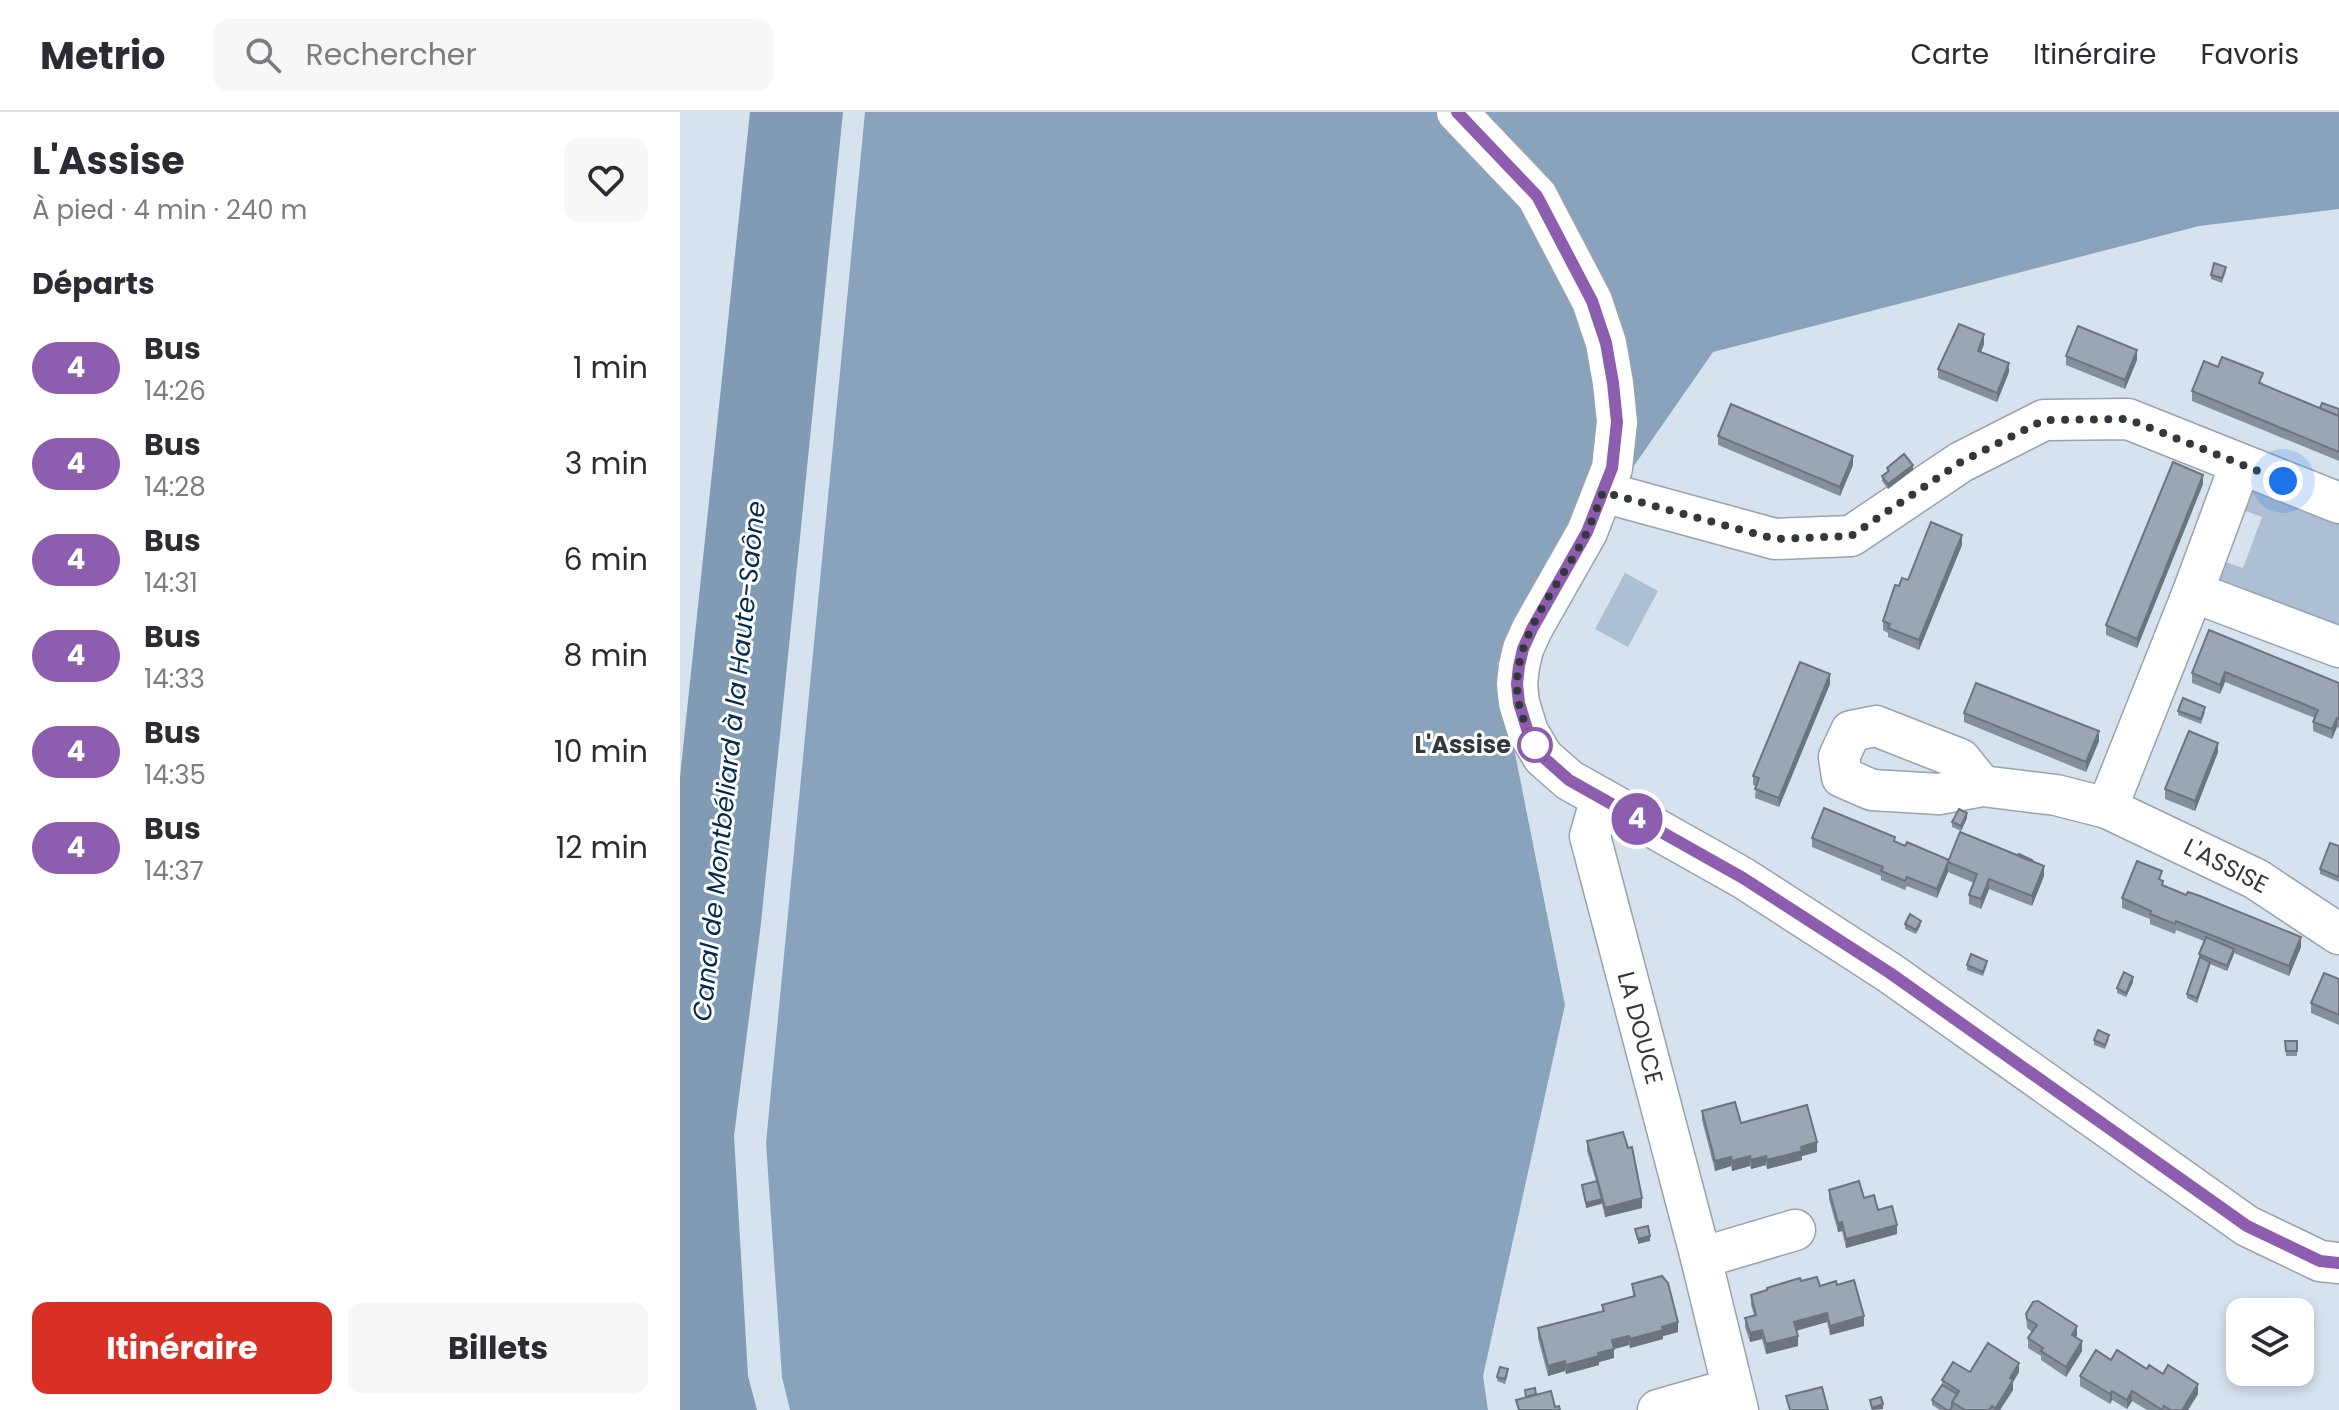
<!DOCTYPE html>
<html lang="fr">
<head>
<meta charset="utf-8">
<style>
  body { margin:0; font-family:Poppins,sans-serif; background:#f7f7f7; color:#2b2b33; height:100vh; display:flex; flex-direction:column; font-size:30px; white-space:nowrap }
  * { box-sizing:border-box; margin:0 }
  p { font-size:26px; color:#7c7c81 }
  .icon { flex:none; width:44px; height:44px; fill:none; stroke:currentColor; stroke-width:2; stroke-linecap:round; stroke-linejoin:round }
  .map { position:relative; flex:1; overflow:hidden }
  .details { display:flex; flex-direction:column; background:#fff; width:680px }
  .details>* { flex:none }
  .badge { padding:0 16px; border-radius:26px; font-size:28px; line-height:52px }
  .controls { position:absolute; left:1546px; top:1186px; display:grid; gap:16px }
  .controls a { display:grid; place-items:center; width:88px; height:88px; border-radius:16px; background:#fff; box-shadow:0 4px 12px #0003; font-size:40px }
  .you { position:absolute; width:40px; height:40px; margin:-20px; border:6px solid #fff; border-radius:50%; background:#1a73e8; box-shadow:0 0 0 12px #1a73e833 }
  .map>.badge { position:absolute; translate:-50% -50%; box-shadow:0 0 0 4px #fff }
  h2 { padding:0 32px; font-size:30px; line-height:72px }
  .round { display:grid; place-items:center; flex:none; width:84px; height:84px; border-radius:16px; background:#f7f7f7 }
  .headline { display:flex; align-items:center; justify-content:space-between; height:136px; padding:0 32px }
  h1 { font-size:38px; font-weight:700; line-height:60px }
  .primary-button { display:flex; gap:16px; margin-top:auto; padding:16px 32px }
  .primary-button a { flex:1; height:92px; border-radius:16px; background:#d93025; color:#fff; font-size:32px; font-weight:700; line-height:92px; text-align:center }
  .primary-button a+a { background:#f7f7f7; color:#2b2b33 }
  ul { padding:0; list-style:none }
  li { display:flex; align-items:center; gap:24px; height:96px; padding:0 32px }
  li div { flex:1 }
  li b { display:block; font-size:30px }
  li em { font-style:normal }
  li .badge { min-width:88px; font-weight:700; text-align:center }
  header { display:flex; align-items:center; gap:48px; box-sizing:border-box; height:112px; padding:0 40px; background:#fff; border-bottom:2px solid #e1e1e2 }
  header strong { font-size:38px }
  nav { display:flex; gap:44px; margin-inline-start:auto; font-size:28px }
  .search { width:560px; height:72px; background:#f7f7f7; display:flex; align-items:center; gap:20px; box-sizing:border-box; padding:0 28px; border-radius:16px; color:#7c7c81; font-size:30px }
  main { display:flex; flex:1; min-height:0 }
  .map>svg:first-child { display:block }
</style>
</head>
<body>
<header>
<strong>Metrio</strong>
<div class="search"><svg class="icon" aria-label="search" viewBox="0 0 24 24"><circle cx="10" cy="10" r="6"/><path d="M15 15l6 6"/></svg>Rechercher</div>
<nav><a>Carte</a><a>Itinéraire</a><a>Favoris</a></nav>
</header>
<main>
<section class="details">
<div class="headline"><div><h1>L'Assise</h1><p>À pied · 4 min · 240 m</p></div><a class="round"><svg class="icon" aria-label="heart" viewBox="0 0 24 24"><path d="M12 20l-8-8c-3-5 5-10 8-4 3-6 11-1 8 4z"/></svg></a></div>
<h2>Départs</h2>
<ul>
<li><span class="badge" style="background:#8d5daf;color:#fff">4</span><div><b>Bus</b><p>14:26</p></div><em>1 min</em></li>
<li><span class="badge" style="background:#8d5daf;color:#fff">4</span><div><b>Bus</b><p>14:28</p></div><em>3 min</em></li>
<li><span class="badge" style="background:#8d5daf;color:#fff">4</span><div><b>Bus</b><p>14:31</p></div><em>6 min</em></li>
<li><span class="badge" style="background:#8d5daf;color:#fff">4</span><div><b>Bus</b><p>14:33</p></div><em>8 min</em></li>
<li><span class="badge" style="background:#8d5daf;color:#fff">4</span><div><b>Bus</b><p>14:35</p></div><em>10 min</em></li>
<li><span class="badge" style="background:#8d5daf;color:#fff">4</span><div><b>Bus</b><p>14:37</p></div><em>12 min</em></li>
</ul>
<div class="primary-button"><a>Itinéraire</a><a>Billets</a></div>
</section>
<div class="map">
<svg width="1659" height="1298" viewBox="0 0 1659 1298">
  <rect width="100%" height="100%" fill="#d7e2ef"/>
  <!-- green -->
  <g fill="#adbfd3">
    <path d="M1571,370l88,33v121l-133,-51 11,-26 26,9 19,-51 -24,-9z"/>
    <path d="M945,461l33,18 -30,56 -33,-18z"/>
  </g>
  <!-- forest -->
  <path fill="#8aa3bd" d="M185,0h1474v97l-140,17 -486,126 -216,311 68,342 -82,371 5,34h-698l-8,-33 -16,-234z"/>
  <!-- water -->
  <path fill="#829bb5" d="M70,0h93l-82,811 -27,213 14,240 9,34h-77v-633z"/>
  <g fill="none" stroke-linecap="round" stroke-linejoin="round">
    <defs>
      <g id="minor">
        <path d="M777,0l80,84 55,105 14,42 7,40 4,39 -5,46 -25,64 -55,97 -9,20 -4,17 -2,18 2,19 9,29 15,25 26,23 174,98 147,95 357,253 73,35 19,2"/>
        <path d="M1560,353l-47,127 146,55"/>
        <path d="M923,380l172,47 76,-3 110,-74 83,-42 84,-1 211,84"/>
        <path d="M1302,674l-43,8 -67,-4 -30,-13 -3,-20 12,-26 25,-5 84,33 22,27 74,9 51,13 86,-216"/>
        <path d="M921,686l-11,38 111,422 37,152"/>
        <path d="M1427,696l149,71 83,55"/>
        <path d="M1021,1146l94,-28"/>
        <path d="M978,1298l73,-21"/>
      </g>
    </defs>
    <!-- minor casing -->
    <use href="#minor" stroke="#98a3af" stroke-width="43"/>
    <!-- minor -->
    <use href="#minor" stroke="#fff" stroke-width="40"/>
  </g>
  <!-- wall -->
  <g fill="#858f99">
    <path d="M1546,159l-4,12 -11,-4v-4z"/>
    <path d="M1304,232l-3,8 28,20 -12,30 -59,-24v-9z"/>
    <path d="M1386,244l71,4 -12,29 -59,-24z"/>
    <path d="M1583,270l-1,2 58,24 19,1v52l-147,-60v-10z"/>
    <path d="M1038,324l135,29 -13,31 -122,-51z"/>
    <path d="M1207,356l26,2 -25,19 -6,-8v-5l5,-3z"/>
    <path d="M1523,372l-66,164 -31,-13v-10z"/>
    <path d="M1282,433l-43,105 -31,-13v-4l-5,-3v-9l16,-35z"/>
    <path d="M1529,518l130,53v45l-2,-1 -5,12 -19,-8v-9l2,-4 -90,-36 -5,12 -28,-11v-10z"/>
    <path d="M1150,572l-51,123 -24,-9 1,-12 -3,-1v-9z"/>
    <path d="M1498,599l27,1 -4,12 -23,-9z"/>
    <path d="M1284,601l135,28 -13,31 -122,-50z"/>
    <path d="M1538,640l-23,59 -30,-12v-10z"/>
    <path d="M1287,706l-6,13 -9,-4v-5z"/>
    <path d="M1132,726l83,4 54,18 83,2 12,14 -12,30 -43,-17 -8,20 -12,-5v-9l5,-12 -26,-11 -11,26 -30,-12 -2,4 -24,-10v-4l-69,-29z"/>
    <path d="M1659,734v36l-19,-8v-5z"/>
    <path d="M1482,768l1,6 138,61 -12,29 -55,-23 -7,18 -17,-7 -13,39 -10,-5v-4l12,-35v-5l5,-13 -28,-11 -1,4 -25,-10v-5l-28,-11v-10z"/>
    <path d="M1225,812l16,1 -5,9 -11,-5z"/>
    <path d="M1287,853h20l-4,11 -16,-6z"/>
    <path d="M1659,867v46l-28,-12v-10z"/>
    <path d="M1453,870l-7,15 -9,-4v-5z"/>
    <path d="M1429,927l-4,10 -11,-4v-5z"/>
    <path d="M1605,929h12v15h-11z"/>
    <path d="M1022,999l39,12 76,29 -15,4v4l-35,9 -1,-4 -15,4 -1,-3 -18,5 -1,-5 -16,5 -13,-51z"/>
    <path d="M907,1029l55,67 -37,9 -3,-13 -16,4 -4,-23 14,-4 -9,-30z"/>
    <path d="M1149,1078l35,8 14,12 19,24 -51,14 -4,-17 -4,1 -9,-33z"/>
    <path d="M1121,1169l19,5 17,-1 27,41 -34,9 -3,-13 -31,9 2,15 -32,8 -4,-15 -12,3 -5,-15v-9l9,-3 -3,-10v-10z"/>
    <path d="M952,1172l46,48 -15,4v3l-33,9 -1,-3 -15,4v9l-15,4v3l-33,9 -1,-3 -17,5 -10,-38v-10l64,-17v-6l31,-9z"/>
    <path d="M1346,1202l51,21 -1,2 6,14 -16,26 -25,-17v-4l-13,-8v-10l4,-6 -5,-4z"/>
    <path d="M1431,1248l52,14 35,20 -10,16h-41l-15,-9 -5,8 -15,-9 -2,4 -30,-18v-10z"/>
    <path d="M1290,1260h49l-6,10v8l-13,20h-60l-8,-5v-5l10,-15v-5z"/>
    <path d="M828,1262l-3,10 -8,-3v-4z"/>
  </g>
  <!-- shaded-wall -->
  <g fill="#6c747d">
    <path d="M1304,222v10l-6,16v-9z"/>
    <path d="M1457,238v10l-12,29v-9z"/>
    <path d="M1329,251v9l-12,30v-9z"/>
    <path d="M1173,344v9l-13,31v-9z"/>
    <path d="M1233,353v5l-25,19v-5z"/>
    <path d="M1523,363v9l-66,164v-9z"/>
    <path d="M1282,423v10l-43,105v-10z"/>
    <path d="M1545,560v10l-5,12v-9z"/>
    <path d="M1150,562v10l-51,123v-9z"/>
    <path d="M1657,606v9l-5,12v-10z"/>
    <path d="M1419,619v10l-13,31v-10z"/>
    <path d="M1538,631v9l-23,59v-10z"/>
    <path d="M1287,701v5l-6,13v-5z"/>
    <path d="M1268,750v10l-11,26v-9z"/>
    <path d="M1364,754v10l-12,30v-10z"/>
    <path d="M1309,767v10l-8,20v-10z"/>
    <path d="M1621,825v10l-12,29v-10z"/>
    <path d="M1554,837v5l-7,17v-5z"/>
    <path d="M1530,850v4l-13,37v-5z"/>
    <path d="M1453,865v5l-7,15v-4z"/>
    <path d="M1137,1030v10l-15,4v4l-35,9v-9l34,-13z"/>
    <path d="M1070,1044v10l-18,5v-10z"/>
    <path d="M1086,1044v9l-15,4v-9z"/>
    <path d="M1051,1045v9l-16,5v-10z"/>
    <path d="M962,1086v10l-37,9v-9z"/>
    <path d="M922,1087v4l-16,5v-5z"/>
    <path d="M1162,1110v9l-4,1v-9z"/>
    <path d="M1217,1113v9l-51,14v-9z"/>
    <path d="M970,1124v5l-12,3v-5z"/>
    <path d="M1147,1201v9l-33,9v-9z"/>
    <path d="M1184,1204v10l-34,9v-9z"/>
    <path d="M998,1210v10l-15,4v3l-33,9v-9l32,-12z"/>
    <path d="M1397,1214v9l-5,9v-9z"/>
    <path d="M1082,1218v9l-12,3v-9z"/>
    <path d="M949,1224v9l-15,4v9l-15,4v3l-33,9v-9l46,-25z"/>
    <path d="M1118,1224v10l-32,8v-10z"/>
    <path d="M1402,1229v10l-16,26v-10z"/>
    <path d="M885,1249v10l-17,5v-10z"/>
    <path d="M1339,1251v9l-6,10v8l-13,20h-5l15,-32z"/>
    <path d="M1518,1272v10l-10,16h-6z"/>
    <path d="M1432,1279v9l-2,4v-10z"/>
    <path d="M1452,1279v10l-5,8v-9z"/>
    <path d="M1203,1292v5l-11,1v-2z"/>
  </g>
  <!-- building -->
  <g fill="#9ba6b2" stroke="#6c747d" stroke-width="2">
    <path d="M1534,151l12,4 -4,11 -11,-3z"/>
    <path d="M1279,212l25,10 -6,17 31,12 -12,30 -59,-24z"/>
    <path d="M1398,214l59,24 -12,30 -59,-24z"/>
    <path d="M1542,245l41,16 -4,10 80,33v36l-147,-61 12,-30 14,6z"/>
    <path d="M1642,291l17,6v7l-19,-8z"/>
    <path d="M1051,292l122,52 -13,31 -122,-51z"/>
    <path d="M1224,342l9,11 -25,19 -6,-8 7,-5 -2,-3z"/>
    <path d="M1493,350l30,13 -66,164 -31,-14z"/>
    <path d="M1251,410l31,13 -43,105 -31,-12 2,-4 -7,-3 12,-36 4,1 3,-8 6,2z"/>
    <path d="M1529,518l130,53v36l-2,-1 -5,11 -19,-7 5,-12 -93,-38 -5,13 -28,-12z"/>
    <path d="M1120,550l30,12 -51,124 -24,-9 4,-11 -6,-2z"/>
    <path d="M1296,571l123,48 -13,31 -122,-49z"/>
    <path d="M1503,586l22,9 -4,12 -23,-8z"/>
    <path d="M1509,619l29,12 -23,58 -30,-12z"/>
    <path d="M1144,696l71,29 -1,4 11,5 2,-4 42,18 -12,29 -30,-12 -2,4 -24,-10 2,-4 -71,-29z"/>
    <path d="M1279,697l8,4 -6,13 -9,-4z"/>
    <path d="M1280,720l84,34 -12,30 -43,-17 -8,20 -12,-4 8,-21 -29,-12z"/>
    <path d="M1650,731l9,3v31l-19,-8z"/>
    <path d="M1339,742l13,6 -1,1 -13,-5z"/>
    <path d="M1457,749l25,10 -3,8 4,2 -1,4 24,10 2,-3 12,4 101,41 -12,29 -113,-45 -1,3 -25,-10 1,-3 -29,-13z"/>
    <path d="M1230,802l11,7 -5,9 -11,-6z"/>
    <path d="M1526,825l28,12 -7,17 -28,-12z"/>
    <path d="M1291,842l16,7 -4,11 -16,-7z"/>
    <path d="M1520,845l10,5 -13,36 -10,-4z"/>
    <path d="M1444,860l9,5 -7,16 -9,-5z"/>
    <path d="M1644,861l15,6v36l-28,-12z"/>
    <path d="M1418,918l11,5 -4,10 -11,-5z"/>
    <path d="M1605,929h12v10h-11z"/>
    <path d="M1055,990l6,21 66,-18 10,37 -16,5 1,4 -35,9 -1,-4 -15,4 -1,-4 -18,5 -1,-4 -16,4 -13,-50z"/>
    <path d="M943,1020l5,16 4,-1 10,51 -37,10 -18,-67z"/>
    <path d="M917,1069l5,18 -16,4 -4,-18z"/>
    <path d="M1179,1069l5,17 10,-3 4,15 14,-4 5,19 -51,14 -4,-17 -4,1 -9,-33z"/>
    <path d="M968,1114l2,10 -12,3 -3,-10z"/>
    <path d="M982,1164l6,7 10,39 -16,5 1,3 -33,9 -1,-3 -17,4 2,9 -16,4 1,3 -33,9 -1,-4 -17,5 -10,-38 66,-17 -2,-6 33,-9 -3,-12z"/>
    <path d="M1137,1165l3,9 16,-5 1,4 17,-5 10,36 -34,10 -3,-13 -33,9 4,14 -32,8 -4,-14 -12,3 -5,-15 11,-3 -5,-20 16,-5v-2l33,-10 1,3z"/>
    <path d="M1358,1189l39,25 -5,9 10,6 -16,26 -25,-16 2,-3 -15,-10 9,-13 -10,-6 -1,-5 7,-12z"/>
    <path d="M1308,1231l31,20 -9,15 3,2 -18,29 -3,-3 -3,4h-24l-13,-8 7,-11 -17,-11 11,-18 17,10z"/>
    <path d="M1416,1238l15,10 6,-10 30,19 2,-4 14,9 5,-9 30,19 -16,26h-11l-7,-4 -2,4 -30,-19 -5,9 -15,-9 -2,3 -30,-18z"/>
    <path d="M820,1255l8,2 -3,10 -8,-2z"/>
    <path d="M1262,1273l15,9 -5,8v4l-2,4h-3l-15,-10z"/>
    <path d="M1142,1275l6,23h-38l-4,-14z"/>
    <path d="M855,1276l1,6 -10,3 -1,-7z"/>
    <path d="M871,1279l4,16 4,-1 1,4h-41l-3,-10z"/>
    <path d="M1201,1285l2,7 -11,4 -2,-8z"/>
  </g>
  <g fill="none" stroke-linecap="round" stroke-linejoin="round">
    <defs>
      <path id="line" d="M777,0l80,84 55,105 14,42 7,40 4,39 -5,46 -25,64 -55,97 -9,20 -4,17 -2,18 2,19 9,29 15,25 26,23 174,98 147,95 357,253 73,35 19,2"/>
    </defs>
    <!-- line casing -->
    <use href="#line" stroke="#fff" stroke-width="18"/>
    <!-- line -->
    <use href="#line" stroke="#8d5daf" stroke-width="12"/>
    <!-- walk -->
    <path stroke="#33383d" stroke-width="8" stroke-dasharray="0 14.4" d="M855,633l8,12c-14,-22 -27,-47 -26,-75 2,-55 47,-102 70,-150 6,-13 11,-27 16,-40l172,47 76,-3 110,-74 83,-42 84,-1 155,62"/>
  </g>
  <!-- markers -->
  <circle fill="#fff" stroke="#8d5daf" stroke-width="4" cx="855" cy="633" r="16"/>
  <g text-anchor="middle" stroke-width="6" stroke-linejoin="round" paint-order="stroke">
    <!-- stop labels -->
    <g font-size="24" font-weight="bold" fill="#33383d" stroke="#fff" text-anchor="end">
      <text x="831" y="641">L'Assise</text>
    </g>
    <!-- street labels -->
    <g font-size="24" fill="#33383d" stroke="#fff">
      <text transform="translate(1546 754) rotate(27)" y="8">L'ASSISE</text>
      <text transform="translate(960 916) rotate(75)" y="8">LA DOUCE</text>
    </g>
    <!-- water labels -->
    <g font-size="26" font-style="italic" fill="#012a4e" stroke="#fff">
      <text transform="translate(49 649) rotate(-84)" y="9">Canal de Montbéliard à la Haute-Saône</text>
    </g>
  </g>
</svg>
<div class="controls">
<a><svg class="icon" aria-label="layers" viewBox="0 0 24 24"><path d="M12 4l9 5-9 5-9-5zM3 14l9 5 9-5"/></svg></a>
</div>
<div class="you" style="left:1603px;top:369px"></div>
<b class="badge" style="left:957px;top:707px;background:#8d5daf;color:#fff">4</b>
</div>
</main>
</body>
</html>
